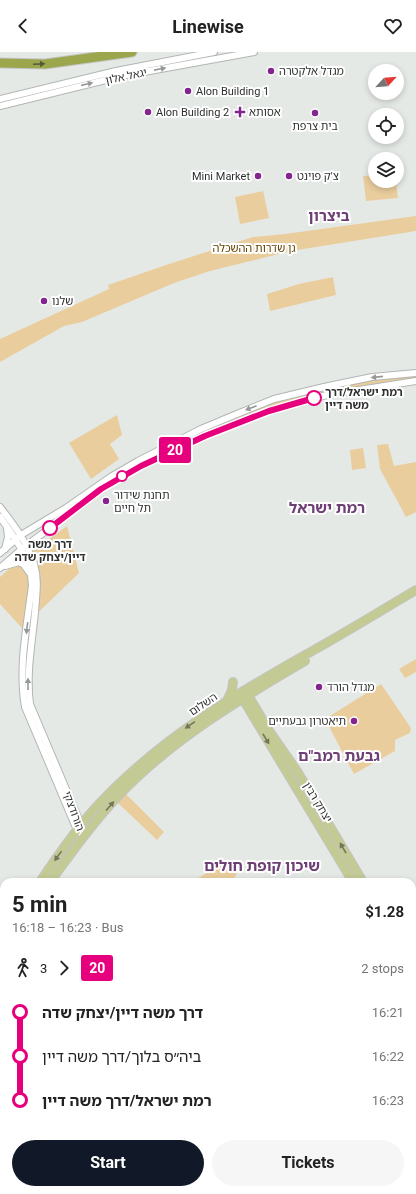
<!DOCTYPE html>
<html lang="en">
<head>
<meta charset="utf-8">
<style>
  body { margin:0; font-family:Roboto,"Noto Sans Hebrew",sans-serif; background:#f6f6f6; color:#222; height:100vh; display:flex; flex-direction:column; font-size:15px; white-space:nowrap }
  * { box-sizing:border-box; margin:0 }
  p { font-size:13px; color:#767676 }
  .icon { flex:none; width:22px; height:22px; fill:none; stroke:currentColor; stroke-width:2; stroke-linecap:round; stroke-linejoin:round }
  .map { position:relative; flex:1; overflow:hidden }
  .details { position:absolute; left:0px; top:826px; width:416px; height:316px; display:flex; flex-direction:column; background:#fff; border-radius:12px 12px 0 0; box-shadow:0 2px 6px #0003 }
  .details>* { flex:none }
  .badge { padding:0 8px; border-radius:3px; font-size:14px; line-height:26px }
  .needle { width:26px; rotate:64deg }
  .tools { position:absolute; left:368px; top:12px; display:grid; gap:8px }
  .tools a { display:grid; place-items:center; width:36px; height:36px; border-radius:50%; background:#fff; box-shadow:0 2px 6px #0003; font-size:20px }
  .map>.badge { position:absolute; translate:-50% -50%; box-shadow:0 0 0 2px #fff }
  .legs { display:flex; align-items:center; gap:6px; height:44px; padding:0 12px; font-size:13px }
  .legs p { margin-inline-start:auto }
  .head { display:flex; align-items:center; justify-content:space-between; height:68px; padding:0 12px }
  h1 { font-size:22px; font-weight:700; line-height:30px }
  .button { display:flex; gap:8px; margin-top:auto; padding:8px 12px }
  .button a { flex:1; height:46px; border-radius:24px; background:#111827; color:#fff; font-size:16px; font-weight:700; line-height:46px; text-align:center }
  .button a+a { background:#f6f6f6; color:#222 }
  ul { padding:0 12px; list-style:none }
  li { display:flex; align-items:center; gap:14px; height:44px; font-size:15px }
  li i { display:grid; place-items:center; width:6px; height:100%; margin:0 5px; background:currentColor }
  li i::after { content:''; width:10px; height:10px; margin:-5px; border:3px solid; border-radius:50%; background:#fff }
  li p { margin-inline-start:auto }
  li:first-child i { background:linear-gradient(#0000 50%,currentColor 0) }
  li:last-child i { background:linear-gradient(currentColor 50%,#0000 0) }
  header { display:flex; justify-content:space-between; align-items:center; height:52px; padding:0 12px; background:#fff; font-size:18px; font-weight:700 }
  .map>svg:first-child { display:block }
</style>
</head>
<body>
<header><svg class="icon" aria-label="back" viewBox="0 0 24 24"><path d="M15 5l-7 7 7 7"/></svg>Linewise<svg class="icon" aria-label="heart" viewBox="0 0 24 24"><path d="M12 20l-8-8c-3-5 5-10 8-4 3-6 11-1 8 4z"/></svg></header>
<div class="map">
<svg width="416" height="1142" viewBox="0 0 416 1142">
  <rect width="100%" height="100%" fill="#e5e9e5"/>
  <!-- built -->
  <path fill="#d4ded6" d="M0,1103h4v35h4v4h-8z"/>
  <!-- green -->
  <g fill="#eacd9d">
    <path d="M375,123v6h21l2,17 -32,3 -3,-25z"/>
    <path d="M263,139l6,27 -29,6 -5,-27z"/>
    <path d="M416,164v15l-125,20 -81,20 -36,12 -92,39 -18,4 -64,36v-23l109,-50 -1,-4 58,-20 87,-28 32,-3z"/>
    <path d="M333,225l3,18 -66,16 -3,-17 32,-10z"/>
    <path d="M416,323v3l-7,1 -62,10 -130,40h-4v-2l61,-25 19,-6 79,-17z"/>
    <path d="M117,363l5,20 -12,9 9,15 -28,20 -22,-36z"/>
    <path d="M388,392l6,22 22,-4v50l-10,5 -26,-48 -3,-24z"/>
    <path d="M363,396l3,20 -14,2 -2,-20z"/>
    <path d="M67,474l12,47 -57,55 -22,-24v-27l11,-10z"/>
    <path d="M416,607v13l-11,6 -6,-9z"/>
    <path d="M381,632l30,44 -1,5 -15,7v11l-41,23 -29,-55z"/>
    <path d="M126,742l38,38 -7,8 -40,-38z"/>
    <path d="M225,810l14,7 -5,10 5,3h-36l-5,-4z"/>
  </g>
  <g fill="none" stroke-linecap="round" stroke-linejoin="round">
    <defs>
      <g id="minor">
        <path d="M0,47l116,-28 98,-19"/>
        <path d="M0,54l122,-30 132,-24"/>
        <path d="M0,455c14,18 27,35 34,57 5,16 2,32 1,48 -3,31 -9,61 -5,92l52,123"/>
        <path d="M0,465c15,21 31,42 32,68 -5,41 -14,82 -7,122l52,123 7,5"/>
        <path d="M5,497l3,-12 -1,-8"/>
        <path d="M0,501l21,-18 45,-27 46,-32 26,-15 63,-32 31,-13 42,-17 50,-12 48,-10 44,-4"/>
        <path d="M5,514l14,-4 5,3 5,7"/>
        <path d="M0,516l22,-19 79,-60 40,-23 64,-30 64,-25 27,-8 31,-8 89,-14"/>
        <path d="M0,930l4,2"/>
        <path d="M0,938l4,2"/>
        <path d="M412,963l4,-2"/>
        <path d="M412,972l4,-3"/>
        <path d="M238,1138l7,4"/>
        <path d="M271,1142l3,-4"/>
      </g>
      <g id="major">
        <path d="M246,640l24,40 27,39 66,111"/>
        <path d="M241,644l112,186"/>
        <path d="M227,649l5,-11 1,-8"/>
        <path d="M40,830c18,-27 38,-56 60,-79 61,-65 137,-110 214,-153 34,-19 68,-40 102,-60"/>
        <path d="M50,830c22,-30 44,-61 70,-88 53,-55 120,-95 185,-133"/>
        <path d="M0,901l4,-7"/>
        <path d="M412,912l4,6"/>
        <path d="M0,920l4,-9"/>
        <path d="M412,925l4,7"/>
      </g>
      <path id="highway" d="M0,11l45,1 87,-12"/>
    </defs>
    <!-- minor casing -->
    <use href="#minor" stroke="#b2b6b3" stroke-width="8"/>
    <!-- major casing -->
    <use href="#major" stroke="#c4c5c5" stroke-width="10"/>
    <!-- highway casing -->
    <use href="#highway" stroke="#c4c5c5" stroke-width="11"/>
    <!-- minor -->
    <use href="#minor" stroke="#fff" stroke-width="6"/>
    <!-- major -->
    <use href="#major" stroke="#c4ca94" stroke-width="8"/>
    <!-- highway -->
    <use href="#highway" stroke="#9ca74d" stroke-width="9"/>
  </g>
  <!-- one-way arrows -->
  <defs><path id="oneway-solid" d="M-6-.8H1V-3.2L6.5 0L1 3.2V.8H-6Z"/></defs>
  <use fill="#545a3a" href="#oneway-solid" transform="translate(39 12) rotate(-3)"/>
  <g fill="#969897">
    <use href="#oneway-solid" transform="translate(160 17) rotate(-11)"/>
    <use href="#oneway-solid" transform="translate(87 32) rotate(-13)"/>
    <use href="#oneway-solid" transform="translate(377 325) rotate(174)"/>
    <use href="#oneway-solid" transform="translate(251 356) rotate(159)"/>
    <use href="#oneway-solid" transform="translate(27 576) rotate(97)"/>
    <use href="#oneway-solid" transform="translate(28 632) rotate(-90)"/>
  </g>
  <g fill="#72755c">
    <use href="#oneway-solid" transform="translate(190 673) rotate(146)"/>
    <use href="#oneway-solid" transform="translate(266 687) rotate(59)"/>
    <use href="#oneway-solid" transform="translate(110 754) rotate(-49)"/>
    <use href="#oneway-solid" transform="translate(343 796) rotate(-120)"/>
    <use href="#oneway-solid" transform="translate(58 804) rotate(126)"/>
  </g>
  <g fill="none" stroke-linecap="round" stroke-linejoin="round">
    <defs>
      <path id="line-1" d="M50,476l51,-39 40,-23 64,-30 64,-25 45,-13"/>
    </defs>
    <!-- line-1 casing -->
    <use href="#line-1" stroke="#fff" stroke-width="9"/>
    <!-- line-1 -->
    <use href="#line-1" stroke="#e6007e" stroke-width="6"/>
  </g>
  <!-- markers -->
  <g fill="#84258f" stroke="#fff" stroke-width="1.5">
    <circle cx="271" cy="19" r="4"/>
    <circle cx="188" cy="39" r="4"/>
    <circle cx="148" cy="60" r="4"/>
    <path d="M238 54h4v4h4v4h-4v4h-4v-4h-4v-4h4z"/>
    <circle cx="315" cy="61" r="4"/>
    <circle cx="258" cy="124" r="4"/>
    <circle cx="289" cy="124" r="4"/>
    <circle cx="44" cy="249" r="4"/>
    <circle cx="106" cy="449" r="4"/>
    <circle cx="319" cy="635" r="4"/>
    <circle cx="354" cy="669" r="4"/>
  </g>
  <g fill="#fff" stroke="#e6007e" stroke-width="2">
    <circle cx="314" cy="346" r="7"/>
    <circle cx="122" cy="424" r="5"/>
    <circle cx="50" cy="476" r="7"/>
  </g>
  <g text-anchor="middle" stroke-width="4" stroke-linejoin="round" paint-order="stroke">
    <!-- poi labels -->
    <g font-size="11" fill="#2e302f" stroke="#fff" text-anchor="start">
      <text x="279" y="23">מגדל אלקטרה</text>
      <text x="196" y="43">Alon Building 1</text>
      <text x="156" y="64">Alon Building 2</text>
      <text x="249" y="64">אסותא</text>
      <text x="315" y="78" text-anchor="middle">בית צרפת</text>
      <text x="250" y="128" text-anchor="end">Mini Market</text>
      <text x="297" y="128">צ'ק פוינט</text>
      <text x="52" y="253">שלנו</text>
      <text x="114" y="447">תחנת שידור<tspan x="114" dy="13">תל חיים</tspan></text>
      <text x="327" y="639">מגדל הורד</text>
      <text x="346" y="673" text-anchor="end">תיאטרון גבעתיים</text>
    </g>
    <!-- street labels -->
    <g font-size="11" fill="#2e302f" stroke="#fff">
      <text transform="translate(126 24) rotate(-12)" y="4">יגאל אלון</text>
      <text transform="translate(203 652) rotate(-34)" y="4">השלום</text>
      <text transform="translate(318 750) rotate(59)" y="4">יצחק רבין</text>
      <text transform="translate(74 759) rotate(70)" y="4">הורודצקי</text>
    </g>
    <!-- park labels -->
    <g font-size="11" fill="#614405" stroke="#fff">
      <text x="254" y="200">גן שדרות ההשכלה</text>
    </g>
    <!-- stop labels -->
    <g font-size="11" font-weight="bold" fill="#2e302f" stroke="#fff" text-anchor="start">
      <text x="325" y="344">רמת ישראל/דרך<tspan x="325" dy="13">משה דיין</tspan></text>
      <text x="50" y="496" text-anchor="middle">דרך משה<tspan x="50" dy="13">דיין/יצחק שדה</tspan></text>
    </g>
    <!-- district labels -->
    <g font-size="15" font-weight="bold" fill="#6e3f74" stroke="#fff">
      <text x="329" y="169">ביצרון</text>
      <text x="327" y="461">רמת ישראל</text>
      <text x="339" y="709">גבעת רמב"ם</text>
      <text x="262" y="819">שיכון קופת חולים</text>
    </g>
  </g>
</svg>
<div class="tools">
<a><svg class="needle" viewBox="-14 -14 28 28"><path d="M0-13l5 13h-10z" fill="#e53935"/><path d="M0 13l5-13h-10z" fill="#767676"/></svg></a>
<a><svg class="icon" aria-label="locate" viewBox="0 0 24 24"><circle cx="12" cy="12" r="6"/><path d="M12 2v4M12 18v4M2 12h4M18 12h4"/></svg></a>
<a><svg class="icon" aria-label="layers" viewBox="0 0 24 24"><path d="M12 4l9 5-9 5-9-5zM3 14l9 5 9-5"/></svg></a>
</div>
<b class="badge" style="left:175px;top:398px;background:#e6007e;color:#fff">20</b>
<section class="details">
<div class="head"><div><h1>5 min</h1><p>16:18 – 16:23 · Bus</p></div><b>$1.28</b></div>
<div class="legs"><svg class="icon" aria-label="walk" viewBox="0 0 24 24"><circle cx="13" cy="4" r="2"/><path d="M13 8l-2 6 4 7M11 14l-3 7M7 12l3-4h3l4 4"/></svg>3<svg class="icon" aria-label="forward" viewBox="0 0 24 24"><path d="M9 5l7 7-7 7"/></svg><b class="badge" style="background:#e6007e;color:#fff">20</b><p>2 stops</p></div>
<ul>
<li><i style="color:#e6007e"></i><b>דרך משה דיין/יצחק שדה</b><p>16:21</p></li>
<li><i style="color:#e6007e"></i><span>ביה״ס בלוך/דרך משה דיין</span><p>16:22</p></li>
<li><i style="color:#e6007e"></i><b>רמת ישראל/דרך משה דיין</b><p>16:23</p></li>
</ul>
<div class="button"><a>Start</a><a>Tickets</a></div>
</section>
</div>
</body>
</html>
